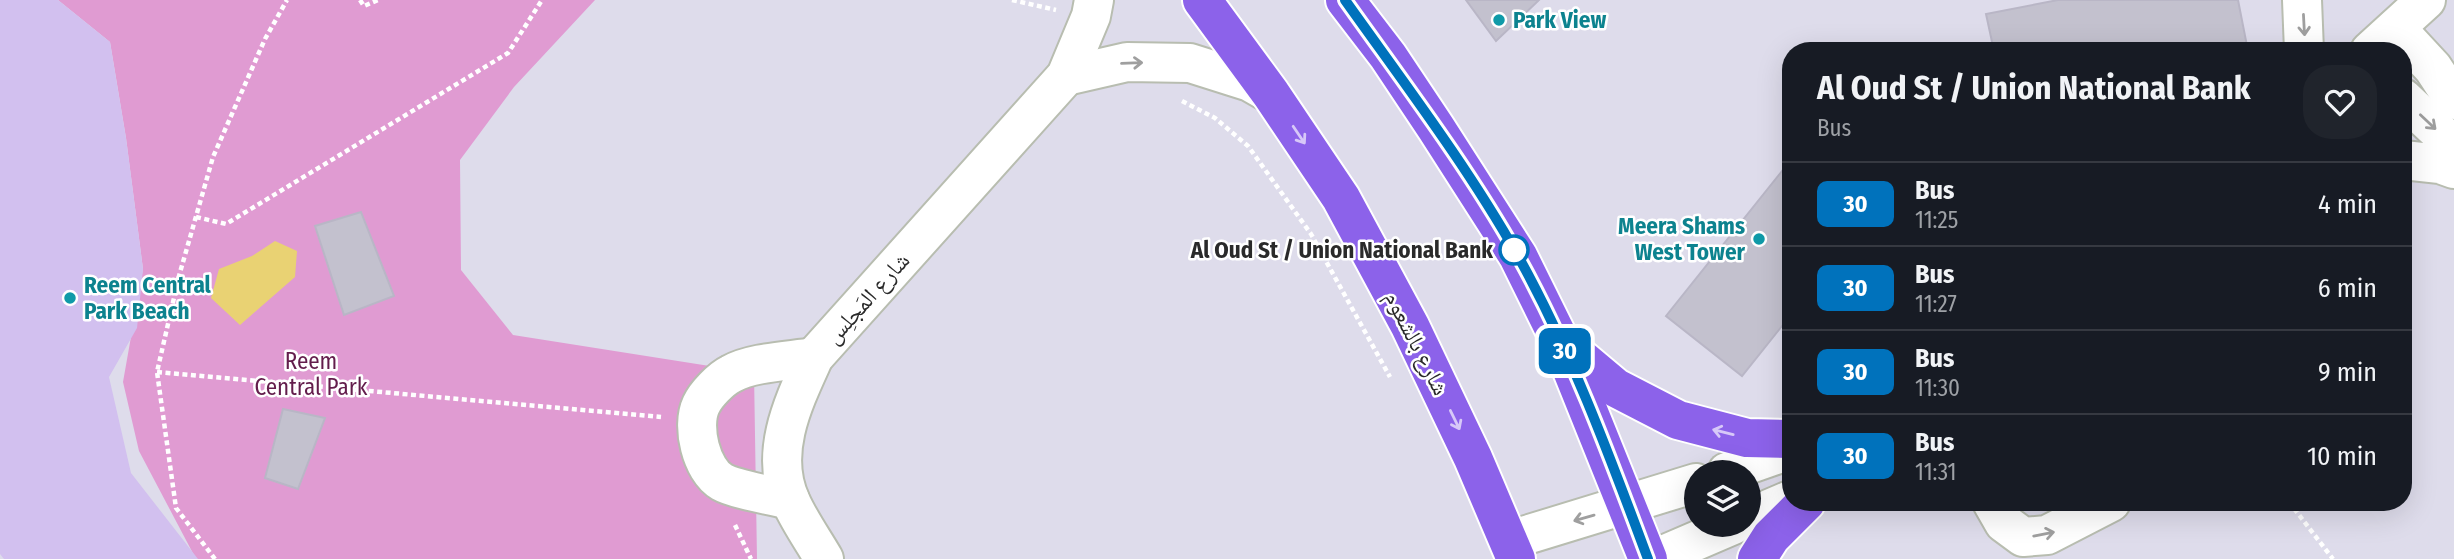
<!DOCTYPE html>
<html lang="en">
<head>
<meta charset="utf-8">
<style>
  body { margin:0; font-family:"Fira Sans Condensed","Noto Naskh Arabic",sans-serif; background:#20242c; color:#f1f3f6; height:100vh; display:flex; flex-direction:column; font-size:26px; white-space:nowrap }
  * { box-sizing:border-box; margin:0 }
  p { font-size:23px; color:#9ea1a6 }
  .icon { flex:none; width:38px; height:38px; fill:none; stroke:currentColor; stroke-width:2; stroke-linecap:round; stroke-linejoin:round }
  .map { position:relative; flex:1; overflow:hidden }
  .sheet { position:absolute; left:1782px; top:42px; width:630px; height:469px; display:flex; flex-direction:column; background:#171b24; border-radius:28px; box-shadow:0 7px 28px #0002 }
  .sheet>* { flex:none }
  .badge { padding:0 14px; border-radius:10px; font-size:24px; line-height:46px }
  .tools { position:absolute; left:1684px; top:460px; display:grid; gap:14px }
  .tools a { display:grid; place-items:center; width:77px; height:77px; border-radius:50%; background:#171b24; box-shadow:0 7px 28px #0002; font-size:35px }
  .map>.badge { position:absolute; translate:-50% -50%; box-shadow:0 0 0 4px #fff }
  .round { display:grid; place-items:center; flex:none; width:74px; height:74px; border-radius:28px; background:#20242c }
  .head { display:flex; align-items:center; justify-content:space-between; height:119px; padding:0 35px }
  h1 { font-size:33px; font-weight:700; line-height:52px }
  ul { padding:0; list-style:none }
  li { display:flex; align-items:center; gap:21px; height:84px; padding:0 35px; border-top:2px solid #363941 }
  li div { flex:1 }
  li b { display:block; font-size:26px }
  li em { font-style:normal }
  li .badge { min-width:77px; font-weight:700; text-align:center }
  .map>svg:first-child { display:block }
</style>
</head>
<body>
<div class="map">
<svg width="2454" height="559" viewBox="0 0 2454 559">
  <rect width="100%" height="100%" fill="#dedceb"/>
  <!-- green -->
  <path fill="#e09bd2" d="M58,0h537l-81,87 -54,73 1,110 52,65 241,38 3,186h-561l-57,-108 -16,-69 20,-113 -17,-131 -16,-96z"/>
  <!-- sand -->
  <path fill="#d2c0ef" d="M0,0h58l52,42 16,96 17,131 -6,59 -28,49 22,96 67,86h-194l-4,-5z"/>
  <!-- water -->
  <path fill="#e9d273" d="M275,241l22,10 -2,26 -55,48 -29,-27 8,-29 33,-13z"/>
  <!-- building -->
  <g fill="#c3c1ce" stroke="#b9b6c6" stroke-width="2">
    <path d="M1466,0h73l-43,41z"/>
    <path d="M2058,0h180l10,51h-254l-8,-37z"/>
    <path d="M1790,161v155l-48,60 -76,-60z"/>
    <path d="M361,212l33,84 -50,19 -29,-89z"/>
    <path d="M283,409l42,9 -27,71 -33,-11z"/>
  </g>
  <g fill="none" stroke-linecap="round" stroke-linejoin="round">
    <defs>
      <g id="minor">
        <path d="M2302,0l2,51"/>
        <path d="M2396,28l37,40 21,32"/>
        <path d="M2370,51l56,-51"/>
        <path d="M1066,76l61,-14 63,1 60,19 21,12"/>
        <path d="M2403,98l51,48"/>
        <path d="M2403,160l37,4 14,5"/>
        <path d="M1727,472l63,-22"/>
        <path d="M790,500c-16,-4 -56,-11 -68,-18 -21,-12 -31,-56 -21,-77 5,-11 20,-26 30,-31 21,-12 59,-13 83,-17"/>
        <path d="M1992,502l12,21 19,14 24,-2 64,-33"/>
        <path d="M1748,518l42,-18"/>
        <path d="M1510,540l186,-57"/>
        <path d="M824,559c-11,-19 -24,-37 -33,-57 -23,-49 3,-101 23,-145l252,-281 25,-60 3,-16"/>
        <path d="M1654,559l79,-34"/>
      </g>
      <g id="major">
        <path d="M1202,0l69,94 70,104 69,128 63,132 43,101"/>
        <path d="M1345,0l43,56 48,72 82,128 43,87 87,216"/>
        <path d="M1566,346l50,42 62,32 69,18 43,1"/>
        <path d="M1757,559l14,-22 35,-35"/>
      </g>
    </defs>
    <!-- minor casing -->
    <use href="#minor" stroke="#b8bdb0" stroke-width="42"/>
    <!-- major casing -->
    <use href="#major" stroke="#fff" stroke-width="42"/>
    <!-- path -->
    <g stroke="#fff" stroke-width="4.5" stroke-dasharray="5 3.5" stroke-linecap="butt">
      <path d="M360,0l4,6 14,-6"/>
      <path d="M1012,0l44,10"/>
      <path d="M1182,101l33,17 33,28 63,88 79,143"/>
      <path d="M196,217l30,7 282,-171 34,-53"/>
      <path d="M157,372l504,45"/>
      <path d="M2289,502l44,57"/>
      <path d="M735,525l16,34"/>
      <path d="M215,559l-39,-51 -19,-136 22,-96 34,-119 52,-118 22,-39"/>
    </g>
    <!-- minor -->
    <use href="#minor" stroke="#fff" stroke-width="38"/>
    <!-- major -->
    <use href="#major" stroke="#8c62ea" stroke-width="38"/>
  </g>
  <!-- one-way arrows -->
  <defs><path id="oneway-shaft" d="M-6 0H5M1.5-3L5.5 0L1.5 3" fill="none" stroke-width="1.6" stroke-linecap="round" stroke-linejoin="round" transform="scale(1.75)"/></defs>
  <g stroke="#9f9f9f">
    <use href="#oneway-shaft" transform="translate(2304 25) rotate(87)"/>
    <use href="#oneway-shaft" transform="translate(1132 63) rotate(-2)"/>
    <use href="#oneway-shaft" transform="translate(2428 122) rotate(43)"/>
    <use href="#oneway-shaft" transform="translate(1584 518) rotate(164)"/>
    <use href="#oneway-shaft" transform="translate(2044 534) rotate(-11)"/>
  </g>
  <g stroke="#d7c8f8">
    <use href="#oneway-shaft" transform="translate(1299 135) rotate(56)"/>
    <use href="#oneway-shaft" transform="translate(1455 420) rotate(64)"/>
    <use href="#oneway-shaft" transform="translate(1723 432) rotate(-166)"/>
  </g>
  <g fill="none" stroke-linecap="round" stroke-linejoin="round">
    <defs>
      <path id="line" d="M1345,0c59,83 123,167 173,256 53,95 92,201 130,303"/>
    </defs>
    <!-- line casing -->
    <use href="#line" stroke="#fff" stroke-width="16"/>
    <!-- line -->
    <use href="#line" stroke="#0072bc" stroke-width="10"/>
  </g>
  <!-- markers -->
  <g fill="#0f9aa8" stroke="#fff" stroke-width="2.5">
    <circle cx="1499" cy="20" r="7"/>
    <circle cx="1759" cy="239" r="7"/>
    <circle cx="70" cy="298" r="7"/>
  </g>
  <circle fill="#fff" stroke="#0072bc" stroke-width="3.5" cx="1514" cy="250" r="14"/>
  <g text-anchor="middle" stroke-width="5" stroke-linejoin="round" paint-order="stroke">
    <!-- culture labels -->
    <g font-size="23" font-weight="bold" fill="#0d838f" stroke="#fff" text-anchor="start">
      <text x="1513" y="28">Park View</text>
      <text x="1745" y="234" text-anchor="end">Meera Shams<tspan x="1745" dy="26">West Tower</tspan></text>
      <text x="84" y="293">Reem Central<tspan x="84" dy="26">Park Beach</tspan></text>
    </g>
    <!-- stop labels -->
    <g font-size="23" font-weight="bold" fill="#2a2a2a" stroke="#fff" text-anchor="end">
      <text x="1493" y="258">Al Oud St / Union National Bank</text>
    </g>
    <!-- street labels -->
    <g font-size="23" fill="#2a2a2a" stroke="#fff">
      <text transform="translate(867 298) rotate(-48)" y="8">شارع المَجلِس</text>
      <text transform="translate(1417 343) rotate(63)" y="8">شارع بالشعوم</text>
    </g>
    <!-- park labels -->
    <g font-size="23" fill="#631d4c" stroke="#fff">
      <text x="311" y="369">Reem<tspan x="311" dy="26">Central Park</tspan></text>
    </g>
  </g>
</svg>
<div class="tools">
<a><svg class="icon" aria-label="layers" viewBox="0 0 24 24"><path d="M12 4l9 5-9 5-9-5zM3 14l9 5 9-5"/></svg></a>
</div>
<b class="badge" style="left:1565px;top:351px;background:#0072bc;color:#fff">30</b>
<section class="sheet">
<div class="head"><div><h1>Al Oud St / Union National Bank</h1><p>Bus</p></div><a class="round"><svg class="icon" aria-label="heart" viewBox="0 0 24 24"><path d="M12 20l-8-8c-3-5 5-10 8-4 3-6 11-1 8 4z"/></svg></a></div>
<ul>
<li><span class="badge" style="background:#0072bc;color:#fff">30</span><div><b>Bus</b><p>11:25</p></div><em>4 min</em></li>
<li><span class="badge" style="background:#0072bc;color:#fff">30</span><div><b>Bus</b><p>11:27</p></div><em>6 min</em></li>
<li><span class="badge" style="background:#0072bc;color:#fff">30</span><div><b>Bus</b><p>11:30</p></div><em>9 min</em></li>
<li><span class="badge" style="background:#0072bc;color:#fff">30</span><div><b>Bus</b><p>11:31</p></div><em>10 min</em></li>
</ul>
</section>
</div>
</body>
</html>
